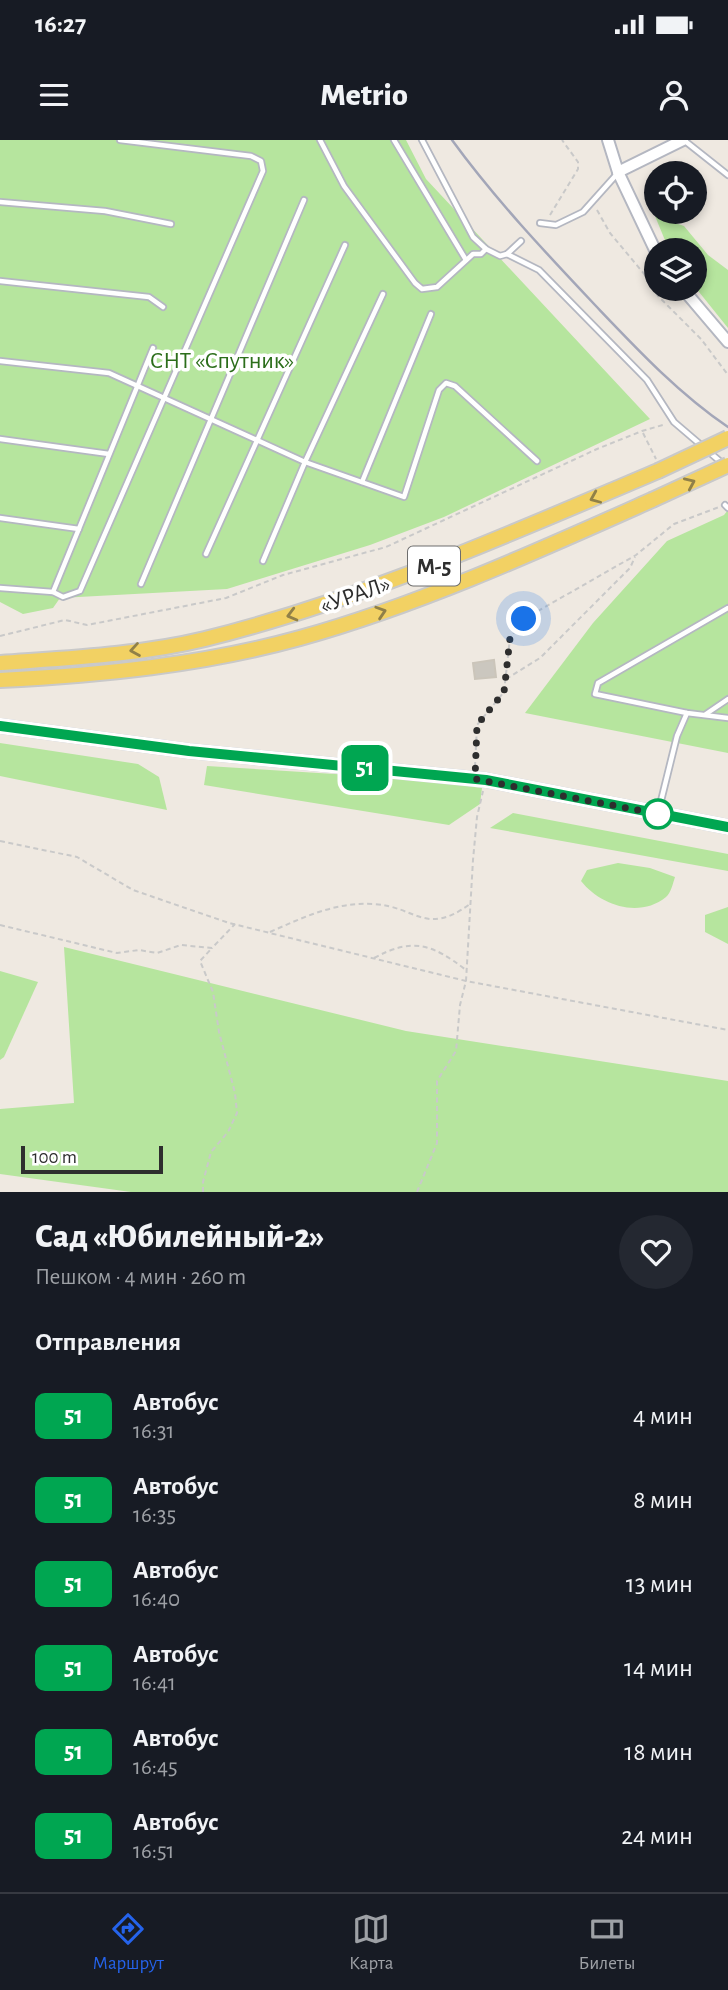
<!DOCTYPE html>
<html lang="ru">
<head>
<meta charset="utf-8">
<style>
  body { margin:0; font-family:"Alegreya Sans",sans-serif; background:#242831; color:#f1f3f6; height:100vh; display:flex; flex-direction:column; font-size:26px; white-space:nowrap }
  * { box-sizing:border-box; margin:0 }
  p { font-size:23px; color:#9ea1a6 }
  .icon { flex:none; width:38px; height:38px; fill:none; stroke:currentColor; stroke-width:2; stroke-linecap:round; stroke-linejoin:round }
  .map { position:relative; height:1052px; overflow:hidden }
  .drawer { display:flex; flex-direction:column; background:#171b24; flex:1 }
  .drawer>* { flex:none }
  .badge { padding:0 14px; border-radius:10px; font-size:24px; line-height:46px }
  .controls { position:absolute; left:644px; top:21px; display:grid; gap:14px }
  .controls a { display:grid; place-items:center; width:63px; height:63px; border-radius:50%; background:#171b24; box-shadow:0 4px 10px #0003; font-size:35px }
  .scale { position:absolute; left:21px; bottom:18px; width:142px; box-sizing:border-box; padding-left:7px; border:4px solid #2e2e2e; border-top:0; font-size:19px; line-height:24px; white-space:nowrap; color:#2e2e2e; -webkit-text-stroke:5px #fff; paint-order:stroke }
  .you { position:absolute; width:35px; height:35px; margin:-18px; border:5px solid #fff; border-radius:50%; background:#1a73e8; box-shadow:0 0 0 10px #1a73e833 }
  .map>.badge { position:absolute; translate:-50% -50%; box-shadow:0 0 0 4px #fff }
  h2 { padding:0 35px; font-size:26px; line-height:63px }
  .round { display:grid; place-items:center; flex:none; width:74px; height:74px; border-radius:37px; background:#242831 }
  .summary { display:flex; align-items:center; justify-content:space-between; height:119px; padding:0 35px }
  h1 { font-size:33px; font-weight:800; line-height:52px }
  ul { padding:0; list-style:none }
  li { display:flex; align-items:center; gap:21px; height:84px; padding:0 35px }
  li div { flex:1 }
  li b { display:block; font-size:26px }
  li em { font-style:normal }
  li .badge { min-width:77px; font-weight:700; text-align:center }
  .status { display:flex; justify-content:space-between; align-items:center; height:49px; padding:0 35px; background:#171b24; direction:ltr }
  .status svg { height:19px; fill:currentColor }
  header { display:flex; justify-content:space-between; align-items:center; height:91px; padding:0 35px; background:#171b24; font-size:32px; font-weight:800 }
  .dock { display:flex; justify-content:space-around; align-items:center; height:98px; border-top:2px solid #363941; background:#171b24; font-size:19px; color:#9ea1a6 }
  .dock a { display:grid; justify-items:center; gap:4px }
  .dock .current { color:#2563eb }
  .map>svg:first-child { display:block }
</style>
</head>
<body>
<div class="status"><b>16:27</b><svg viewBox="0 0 49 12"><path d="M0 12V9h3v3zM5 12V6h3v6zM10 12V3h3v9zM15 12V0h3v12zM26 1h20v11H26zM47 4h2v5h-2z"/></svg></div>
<header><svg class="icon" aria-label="menu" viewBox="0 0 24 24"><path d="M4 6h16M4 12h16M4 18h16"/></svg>Metrio<svg class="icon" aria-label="person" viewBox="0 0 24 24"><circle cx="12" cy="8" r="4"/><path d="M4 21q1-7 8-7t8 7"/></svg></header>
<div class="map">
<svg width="728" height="1052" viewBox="0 0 728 1052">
  <rect width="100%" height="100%" fill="#efe9e1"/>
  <!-- green -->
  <g fill="#b6e59e">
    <path d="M0,0h406l20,39 224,240 -206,98 -74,28 -143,44 -167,9 -7,10 -30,6 -23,-12z"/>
    <path d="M655,76l29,10 24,29 20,15v58l-33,-41v-37h-26z"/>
    <path d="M728,370v243l-203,-40 68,-90 74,-82 57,-26z"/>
    <path d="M0,603l138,21 21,13 8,33 -167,-34z"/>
    <path d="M207,626l208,13 67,9 -2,16 -31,21 -245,-40z"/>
    <path d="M513,673l215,41v17l-238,-43z"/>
    <path d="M618,723l32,5 25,9c-2,6 -4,16 -9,20 -27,22 -66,8 -85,-16l6,-11z"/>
    <path d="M728,767v37l-23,-12v-17z"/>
    <path d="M64,807l342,84 322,50v111h-597l-131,-18v-65l74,-6z"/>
    <path d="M0,831l38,11 -34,75 -4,3z"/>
  </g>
  <!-- building -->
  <path fill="#cbc7bf" stroke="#cbc5ba" stroke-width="2" d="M494,520l2,17 -21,2 -2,-16z"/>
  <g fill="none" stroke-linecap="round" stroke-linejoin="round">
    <defs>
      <g id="service">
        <path d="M320,0l24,46 71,97 7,6 15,-2 36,-33h8l5,-5"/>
        <path d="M394,0l72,120"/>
        <path d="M422,0l51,97 13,12 14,7 7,-2 32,16 108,110 27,42 48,41"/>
        <path d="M685,1l43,34"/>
        <path d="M0,62l105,9 66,13"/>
        <path d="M540,83l16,2 27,-13 34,-38"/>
        <path d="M507,114l14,-13"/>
        <path d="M0,141l149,16 14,10"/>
        <path d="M0,221l109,12 196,89 99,35 35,-107 7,-7 9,3 82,75"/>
        <path d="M0,299l109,15"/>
        <path d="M362,342l69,-168"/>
        <path d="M725,365l3,3"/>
        <path d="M0,378l79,11"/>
        <path d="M206,414l139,-309"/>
        <path d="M263,421l42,-99 78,-168"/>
        <path d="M141,444l163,-384"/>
        <path d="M0,448l53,4 10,5 17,-6 183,-420 -2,-10 -10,-5 -131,-16"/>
        <path d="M53,452l100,-244"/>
        <path d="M728,468l-130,75 -3,11 92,19 41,5"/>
        <path d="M706,574l22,-15"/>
        <path d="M658,673l19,-77 10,-23"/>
      </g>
      <g id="tertiary">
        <path d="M608,0l10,32 38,80"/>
        <path d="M618,32l65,-32"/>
        <path d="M683,149l45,53"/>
      </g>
      <path id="secondary" d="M0,586l189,25 297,29 242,47"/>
      <g id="primary">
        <path d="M0,523c68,-5 139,-8 205,-24 157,-39 304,-105 453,-168"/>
        <path d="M0,540c101,-5 202,-15 300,-42 119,-33 240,-88 352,-138"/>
      </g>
    </defs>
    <!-- service casing -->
    <use href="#service" stroke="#b4b7c1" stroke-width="8"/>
    <!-- tertiary casing -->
    <use href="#tertiary" stroke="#b4b7c1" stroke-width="14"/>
    <!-- secondary casing -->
    <use href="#secondary" stroke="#b4b7c1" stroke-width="16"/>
    <!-- primary casing -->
    <use href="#primary" stroke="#c9c9c9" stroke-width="18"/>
    <!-- path -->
    <g stroke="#c9c9c9" stroke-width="2" stroke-dasharray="5 3.5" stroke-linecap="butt">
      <path d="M597,70l13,23 35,42 13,21 43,43 27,36"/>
      <path d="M550,75l28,-46v-7l-16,-22"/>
      <path d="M643,293l13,26"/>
      <path d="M0,496l65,-16 22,5 139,-27 57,-23 103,-28 211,-98 45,-18 24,-7"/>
      <path d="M506,539l34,-21 90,-90 5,-11"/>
      <path d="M475,627l2,-42 27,-33 6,-54 14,-19 112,-64 38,-31 45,-17"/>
      <path d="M0,701l77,16 56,33 96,33 237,58 262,49"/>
      <path d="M0,785l117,28 22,-3 18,3 24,-8 31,3 23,-24"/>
      <path d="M270,792c34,-15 65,-30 103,-28 43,2 52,33 97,0"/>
      <path d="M374,818c39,-21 58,-14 92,12"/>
      <path d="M203,1052v-10l8,-30 17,-20 9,-19 -2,-20 -16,-61 -6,-40 -13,-31 12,-13"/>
      <path d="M417,1052l20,-49v-62l19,-30 4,-46 6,-24 7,-121 4,-43 6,-26"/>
    </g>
    <!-- service -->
    <use href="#service" stroke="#fff" stroke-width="4.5"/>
    <!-- tertiary -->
    <use href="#tertiary" stroke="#fff" stroke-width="10"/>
    <!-- secondary -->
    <use href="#secondary" stroke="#fff" stroke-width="12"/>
    <!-- primary -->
    <use href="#primary" stroke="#f2d163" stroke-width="14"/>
    <!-- rail -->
    <path stroke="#a3a6b8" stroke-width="2.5" d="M452,0c43,59 93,112 143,165 41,43 83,88 133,122"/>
    <defs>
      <g id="primary-bridge">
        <path d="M658,331l70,-33"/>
        <path d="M652,360l76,-35"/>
      </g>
    </defs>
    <!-- primary-bridge casing -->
    <use href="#primary-bridge" stroke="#c9c9c9" stroke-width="18" stroke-linecap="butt"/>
    <!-- primary-bridge -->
    <use href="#primary-bridge" stroke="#f2d163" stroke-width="14"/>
  </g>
  <!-- one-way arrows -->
  <defs><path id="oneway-chevron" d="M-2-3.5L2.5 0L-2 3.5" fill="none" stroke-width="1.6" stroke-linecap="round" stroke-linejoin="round" transform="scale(1.75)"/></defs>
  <g stroke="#908048">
    <use href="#oneway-chevron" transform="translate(690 343) rotate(-24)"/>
    <use href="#oneway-chevron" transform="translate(595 358) rotate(157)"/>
    <use href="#oneway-chevron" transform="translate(381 472) rotate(-18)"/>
    <use href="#oneway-chevron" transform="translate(292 475) rotate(165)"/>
    <use href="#oneway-chevron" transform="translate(135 510) rotate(171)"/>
  </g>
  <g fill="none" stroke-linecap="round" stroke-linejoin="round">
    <defs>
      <path id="line" d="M0,586l189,25 297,29 242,47"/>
    </defs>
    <!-- line casing -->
    <use href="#line" stroke="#fff" stroke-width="16"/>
    <!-- line -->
    <use href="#line" stroke="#00a651" stroke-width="10"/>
    <!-- walk -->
    <path stroke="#2e2e2e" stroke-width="7" stroke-dasharray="0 12.6" d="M524,479l-14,19 -6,54 -27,33 -2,54 183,35"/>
  </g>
  <!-- markers -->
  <circle fill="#fff" stroke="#00a651" stroke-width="3.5" cx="658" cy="674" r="14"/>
  <g text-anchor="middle" stroke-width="7" stroke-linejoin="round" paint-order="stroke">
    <!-- shield labels -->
    <rect fill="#fff" stroke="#6d6d6d" stroke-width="2" x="408" y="406.5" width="52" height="39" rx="5"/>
    <g font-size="23" font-weight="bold" fill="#2e2e2e">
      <text x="434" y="434">М-5</text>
    </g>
    <!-- park labels -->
    <g font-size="24" fill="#2c6e1b" stroke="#fff">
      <text x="222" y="228">СНТ «Спутник»</text>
    </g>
    <!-- street labels -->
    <g font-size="24" fill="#2e2e2e" stroke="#fff">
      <text transform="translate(355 454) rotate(-19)" y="8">«УРАЛ»</text>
    </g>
  </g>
</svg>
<div class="controls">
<a><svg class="icon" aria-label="locate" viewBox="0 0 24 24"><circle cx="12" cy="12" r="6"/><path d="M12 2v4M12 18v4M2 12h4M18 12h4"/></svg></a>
<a><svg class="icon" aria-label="layers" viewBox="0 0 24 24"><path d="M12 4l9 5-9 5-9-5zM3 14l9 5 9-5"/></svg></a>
</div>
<div class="scale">100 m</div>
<div class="you" style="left:524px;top:479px"></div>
<b class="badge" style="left:365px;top:628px;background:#00a651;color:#fff">51</b>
</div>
<section class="drawer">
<div class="summary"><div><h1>Сад «Юбилейный-2»</h1><p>Пешком · 4 мин · 260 m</p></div><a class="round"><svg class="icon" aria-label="heart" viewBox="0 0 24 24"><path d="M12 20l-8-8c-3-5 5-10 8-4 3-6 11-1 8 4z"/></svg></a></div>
<h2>Отправления</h2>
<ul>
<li><span class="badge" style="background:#00a651;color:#fff">51</span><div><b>Автобус</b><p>16:31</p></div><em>4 мин</em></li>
<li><span class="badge" style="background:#00a651;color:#fff">51</span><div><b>Автобус</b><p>16:35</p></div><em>8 мин</em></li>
<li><span class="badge" style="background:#00a651;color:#fff">51</span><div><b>Автобус</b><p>16:40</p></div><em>13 мин</em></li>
<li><span class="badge" style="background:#00a651;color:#fff">51</span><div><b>Автобус</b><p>16:41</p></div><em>14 мин</em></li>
<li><span class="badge" style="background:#00a651;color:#fff">51</span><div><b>Автобус</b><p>16:45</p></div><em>18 мин</em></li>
<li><span class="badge" style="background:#00a651;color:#fff">51</span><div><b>Автобус</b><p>16:51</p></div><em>24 мин</em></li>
</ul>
</section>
<nav class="dock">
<a class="current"><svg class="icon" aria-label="directions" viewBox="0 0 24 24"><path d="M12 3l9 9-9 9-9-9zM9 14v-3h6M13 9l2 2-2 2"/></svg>Маршрут</a>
<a><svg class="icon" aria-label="map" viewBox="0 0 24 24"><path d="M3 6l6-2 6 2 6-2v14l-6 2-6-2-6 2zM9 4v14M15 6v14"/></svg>Карта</a>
<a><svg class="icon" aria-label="tickets" viewBox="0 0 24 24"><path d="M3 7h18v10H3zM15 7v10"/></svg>Билеты</a>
</nav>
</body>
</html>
